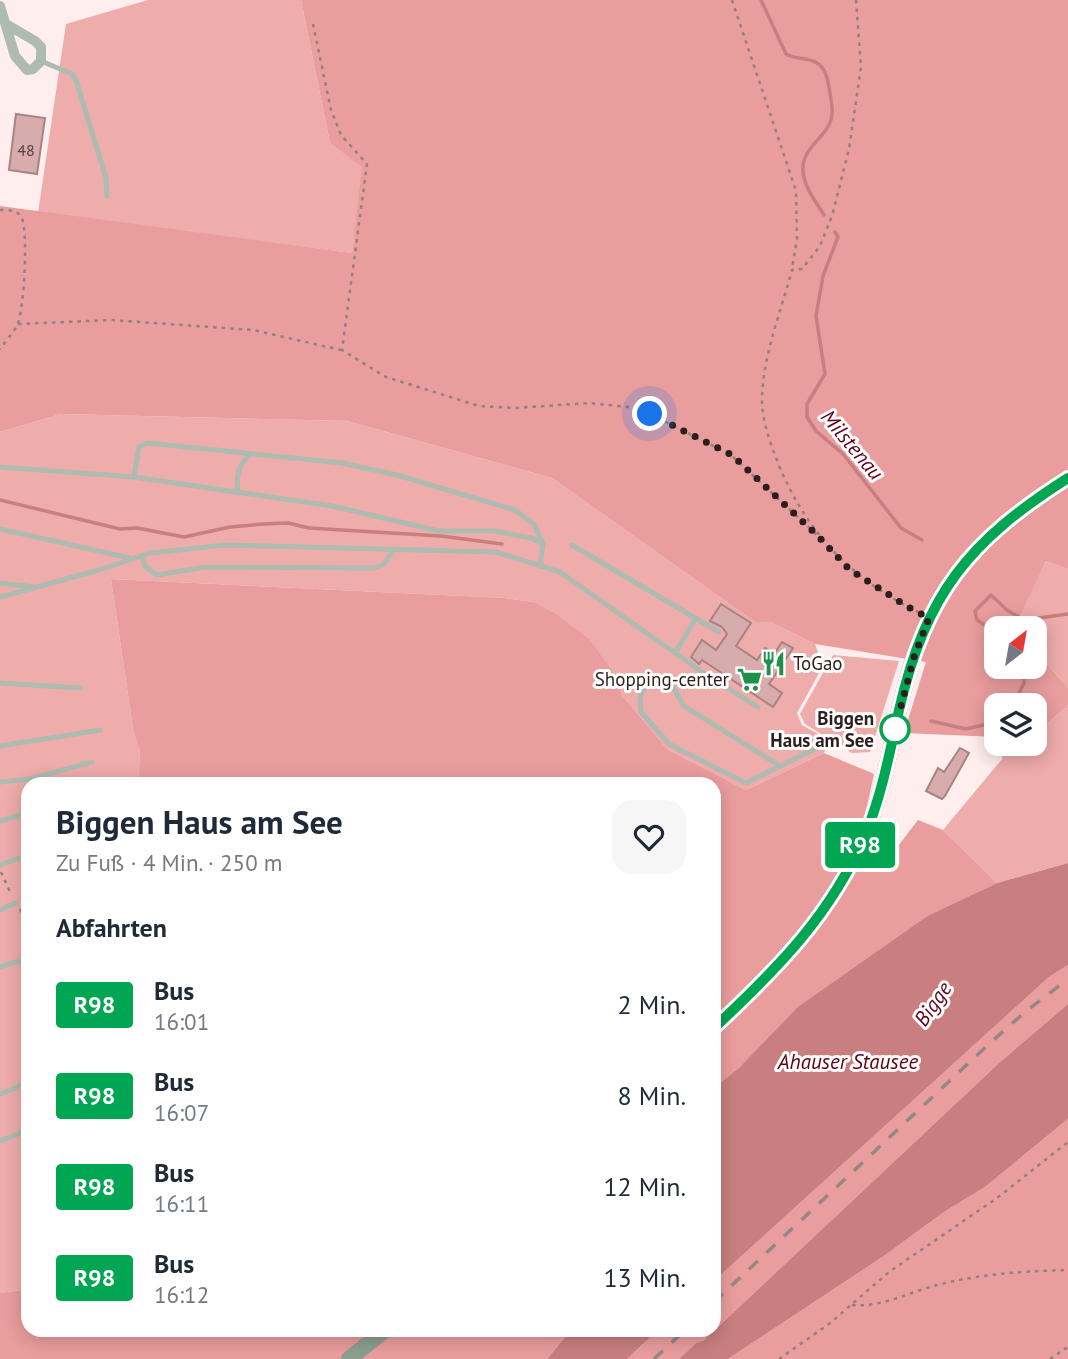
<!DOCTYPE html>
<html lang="de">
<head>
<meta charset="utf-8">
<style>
  body { margin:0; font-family:"PT Sans",sans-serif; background:#f6f6f7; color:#1f2937; height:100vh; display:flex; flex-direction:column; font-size:26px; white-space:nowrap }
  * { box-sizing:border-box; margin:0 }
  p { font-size:23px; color:#747a83 }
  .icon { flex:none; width:38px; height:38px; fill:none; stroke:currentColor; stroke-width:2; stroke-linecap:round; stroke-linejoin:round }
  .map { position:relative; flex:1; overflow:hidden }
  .details { position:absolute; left:21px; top:777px; width:700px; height:560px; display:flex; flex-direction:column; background:#fff; border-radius:21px; box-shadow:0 4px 18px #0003 }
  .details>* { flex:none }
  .badge { padding:0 14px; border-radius:5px; font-size:24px; line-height:46px }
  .needle { width:46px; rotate:31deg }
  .buttons { position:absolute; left:984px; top:616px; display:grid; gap:14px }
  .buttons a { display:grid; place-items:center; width:63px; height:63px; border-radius:14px; background:#fff; box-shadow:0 4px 18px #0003; font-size:35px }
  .you { position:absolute; width:35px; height:35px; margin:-18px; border:5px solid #fff; border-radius:50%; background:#1a73e8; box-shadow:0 0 0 10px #1a73e833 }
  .map>.badge { position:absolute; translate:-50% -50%; box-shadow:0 0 0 4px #fff }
  h2 { padding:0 35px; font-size:26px; line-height:63px }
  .round { display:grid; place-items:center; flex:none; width:74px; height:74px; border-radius:21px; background:#f6f6f7 }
  .summary { display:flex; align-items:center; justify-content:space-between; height:119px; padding:0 35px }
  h1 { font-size:33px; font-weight:800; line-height:52px }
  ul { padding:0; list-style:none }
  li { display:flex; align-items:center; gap:21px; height:91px; padding:0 35px }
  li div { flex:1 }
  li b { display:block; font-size:26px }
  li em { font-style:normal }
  li .badge { min-width:77px; font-weight:700; text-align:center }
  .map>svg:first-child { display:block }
</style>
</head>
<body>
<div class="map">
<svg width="1068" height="1359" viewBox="0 0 1068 1359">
  <rect width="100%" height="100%" fill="#ffeeed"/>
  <!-- green -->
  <g fill="#eeacab">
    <path d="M148,0h153l29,143 33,24 -11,86 -314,-40 28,-189z"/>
    <path d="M61,414l286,7 205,57 203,144h15l45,22 8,22 -26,47 5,12 27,15 -5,13 -78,37 -79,-41 -45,-54 -9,-23 -80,-70 -28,-4 -394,-19 22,150 7,23 -2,32h-110v505l-28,4v-861z"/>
    <path d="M1046,561l22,8v119l-34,-39v-21h-18l-2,-2z"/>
    <path d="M833,655l66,6 -29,91 -18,1 -47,-29 -5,-10z"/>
    <path d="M1068,705v158l-71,20 -54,-53 59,-71v-15h32v-8z"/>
  </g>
  <!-- forest -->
  <g fill="#ea9d9d">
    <path d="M301,0h767v569l-22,-8 -31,65 1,2h-20v39h38v-18l34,39v17l-34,31v-31h-38v32l-92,-4 22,-71 -111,-18 -45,-22h-15l-203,-144 -205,-57 -286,-7 -61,18v-226l352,47 10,-86 -32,-24z"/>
    <path d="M111,579l394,19 28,4 23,12 34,26 23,32 9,23 45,54 79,41 78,-37 50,21 -9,41 -15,30 35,18 33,-43 25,10 54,53 -68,32 -215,173v-304h-576l2,-32 -7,-23z"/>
    <path d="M1068,965v39l-68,58 -296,278 -8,3 -17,16h-52l31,-29h56v-49l335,-304z"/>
    <path d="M1068,1119v240h-340l156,-103 60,-44 41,-25z"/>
    <path d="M28,1289v41h543l-24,29h-547v-66z"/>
  </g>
  <!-- water -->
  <g fill="#c97f7f">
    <path d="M1068,863v102l-19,12 -335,304v-193l26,-21 58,-60 131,-92 68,-32z"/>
    <path d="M1068,1004v115l-83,68 -41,25 -60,44 -156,103h-49l17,-16 8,-3 296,-278z"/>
    <path d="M571,1330h87l-31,29h-80z"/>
  </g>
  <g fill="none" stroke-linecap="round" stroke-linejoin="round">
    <!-- stream -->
    <g stroke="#c97f7f" stroke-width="3.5">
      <path d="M761,0l25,54c10,6 22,3 31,9 9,6 10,14 12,24 1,8 4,19 3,27 -1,22 -31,32 -29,57 1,16 13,31 21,44"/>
      <path d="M835,232l3,5 -15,39 -7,40 9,58 -18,30v13l9,14 27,23 58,74 21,12"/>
      <path d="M0,500l120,29 17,-1 47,9 46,-10 33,-3 25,-1 21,5 132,8 61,8"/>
      <path d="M996,633l-19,-13 -2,-9 16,-16 16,15 17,10 44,-6"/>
      <path d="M1013,705l11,-22 1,-16"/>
      <path d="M931,721l35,8 30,-7"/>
    </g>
  </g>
  <!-- building -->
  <g fill="#d6adac" stroke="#a98281" stroke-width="2">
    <path d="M16,114l29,4 -8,56 -28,-4z"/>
    <path d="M721,604l30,19 -15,23 21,14 8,-12 9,6 8,-12 11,6 -24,36 13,9 -9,14 -71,-47 -3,4 -8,-7 11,-17 14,10 11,-16 -5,-7 -12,-6z"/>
    <path d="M960,748l9,5 -24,43 -3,3 -16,-8 12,-23 6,4z"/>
  </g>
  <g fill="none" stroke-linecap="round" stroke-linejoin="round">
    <!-- path -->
    <g stroke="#918180" stroke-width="2.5" stroke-dasharray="3.5 5" stroke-linecap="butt">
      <path d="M732,0l64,191 1,48 -5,30"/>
      <path d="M856,0l5,67 -12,82 -17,67 -12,30 -18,23 -10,1c-11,41 -28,83 -30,126 -1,22 8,47 16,67 28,69 73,116 140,149"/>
      <path d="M313,24l18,86 10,25 26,29 -25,186 44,27 93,29 35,2 75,-5 39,4 22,7 81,41 87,81"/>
      <path d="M0,210c7,0 16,0 21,6 8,12 3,97 -4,110 -5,8 -12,16 -17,23"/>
      <path d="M18,324l93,-4 142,10 88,20"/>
      <path d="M1,872l10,22"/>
      <path d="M20,909l8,16"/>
      <path d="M852,1305c28,3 58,-13 85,-20 43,-11 87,-14 131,-15"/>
      <path d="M779,1359l50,-35 60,-52 108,-74 71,-56"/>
      <path d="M1050,1359l18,-12"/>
    </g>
    <!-- service -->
    <g stroke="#adbbb0" stroke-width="5">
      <path d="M41,61l31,13 4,6 30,98 1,18"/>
      <path d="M0,467l134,10 198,29 107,25h56l36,7 12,6"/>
      <path d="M134,477l5,-30 9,-4 194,20 55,12 118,35 19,14 9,20 -3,22"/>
      <path d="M238,493c-2,-16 0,-28 12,-39"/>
      <path d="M0,529l130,29"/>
      <path d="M572,545l147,87"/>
      <path d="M142,556l3,10 12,9 48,-8 169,1 9,-3 12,-16"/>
      <path d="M0,583l34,4"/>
      <path d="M0,597l99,-27 51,-17 75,-8 271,7 64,20 145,102 53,33"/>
      <path d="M675,653l21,-35"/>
      <path d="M0,683l80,5"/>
      <path d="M0,746l100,-16"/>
      <path d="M780,766l-96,-60 -11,-19 -8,-7 -9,-2 -8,2 -8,16 1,16 28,32 77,39 75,-37"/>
      <path d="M0,782l29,-3 63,-17"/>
      <path d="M0,821l28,-8"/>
      <path d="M0,865l28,-10"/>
      <path d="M0,910l16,-7"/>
      <path d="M0,967l28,-9"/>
      <path d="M0,1094l28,-11"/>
      <path d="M0,1141l28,-11"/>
    </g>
    <!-- minor -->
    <path stroke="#adbbb0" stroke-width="10" d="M0,6l15,50 12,14 6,-1 8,-8v-14l-6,-6 -29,-17"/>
    <!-- secondary -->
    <g stroke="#8b9f8f" stroke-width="16">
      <path d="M714,1028c62,-58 119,-116 152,-195 16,-39 24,-82 33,-123 27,-118 69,-167 169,-232"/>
      <path d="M349,1359l36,-29"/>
    </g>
    <!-- rail -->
    <g stroke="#968685" stroke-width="3.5" stroke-dasharray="12 12" stroke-linecap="butt">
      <path d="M714,1302l276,-259 35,-31 43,-33"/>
      <path d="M654,1359l31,-29"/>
    </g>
  </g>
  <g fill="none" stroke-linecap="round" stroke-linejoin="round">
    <defs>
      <path id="line" d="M714,1028c63,-59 118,-114 152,-195 16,-39 24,-82 33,-123 27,-117 70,-169 169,-232"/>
    </defs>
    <!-- line casing -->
    <use href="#line" stroke="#fff" stroke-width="16"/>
    <!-- line -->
    <use href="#line" stroke="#00a651" stroke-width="10"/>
    <!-- walk -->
    <path stroke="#2d1e1d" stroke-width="7" stroke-dasharray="0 12.6" d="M650,414l82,41 86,81 31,33 59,38 21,11 -15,39 -19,72"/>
  </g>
  <!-- icons -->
  <defs>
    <symbol id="restaurant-bare" viewBox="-9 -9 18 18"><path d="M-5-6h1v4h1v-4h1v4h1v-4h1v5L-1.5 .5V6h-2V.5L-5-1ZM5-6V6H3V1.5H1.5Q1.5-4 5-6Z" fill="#1c914b" stroke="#fff" stroke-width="2.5" paint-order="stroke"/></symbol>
    <symbol id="supermarket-bare" viewBox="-9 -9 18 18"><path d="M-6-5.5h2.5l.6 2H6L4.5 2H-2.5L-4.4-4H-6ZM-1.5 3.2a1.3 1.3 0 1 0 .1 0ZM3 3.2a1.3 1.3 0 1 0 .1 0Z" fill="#1c914b" stroke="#fff" stroke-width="2.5" paint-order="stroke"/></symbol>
  </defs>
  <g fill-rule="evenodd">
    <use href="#restaurant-bare" x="756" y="646" width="35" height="35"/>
    <use href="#supermarket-bare" x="732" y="662" width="35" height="35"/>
  </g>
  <!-- markers -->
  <circle fill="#fff" stroke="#00a651" stroke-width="3.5" cx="895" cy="729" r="14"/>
  <g text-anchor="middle" stroke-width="6" stroke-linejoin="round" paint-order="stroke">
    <!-- number labels -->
    <g font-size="16" fill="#574241">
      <text x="26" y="156">48</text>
    </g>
    <!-- poi labels -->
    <g font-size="19" fill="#2d1e1d" stroke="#fff" text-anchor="start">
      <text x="793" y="670">ToGao</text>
      <text x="729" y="686" text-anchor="end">Shopping-center</text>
    </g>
    <!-- stop labels -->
    <g font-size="19" font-weight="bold" fill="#2d1e1d" stroke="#fff" text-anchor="end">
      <text x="874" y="725">Biggen<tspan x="874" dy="22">Haus am See</tspan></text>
    </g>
    <!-- water labels -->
    <g font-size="21" font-style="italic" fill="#5d0013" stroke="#fff">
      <text transform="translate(852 445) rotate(50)" y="7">Milstenau</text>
      <text transform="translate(933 1004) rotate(-55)" y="7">Bigge</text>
      <text x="848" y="1069">Ahauser Stausee</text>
    </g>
  </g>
</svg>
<div class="buttons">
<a><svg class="needle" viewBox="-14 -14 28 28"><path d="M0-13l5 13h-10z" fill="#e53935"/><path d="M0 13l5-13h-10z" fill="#747a83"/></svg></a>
<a><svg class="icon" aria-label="layers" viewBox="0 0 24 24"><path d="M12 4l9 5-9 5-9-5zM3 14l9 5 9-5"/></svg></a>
</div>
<div class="you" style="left:650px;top:414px"></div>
<b class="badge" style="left:860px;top:845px;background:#00a651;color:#fff">R98</b>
<section class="details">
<div class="summary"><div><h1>Biggen Haus am See</h1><p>Zu Fuß · 4 Min. · 250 m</p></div><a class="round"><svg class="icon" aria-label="heart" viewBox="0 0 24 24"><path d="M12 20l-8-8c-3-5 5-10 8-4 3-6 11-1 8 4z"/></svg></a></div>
<h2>Abfahrten</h2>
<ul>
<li><span class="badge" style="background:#00a651;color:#fff">R98</span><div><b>Bus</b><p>16:01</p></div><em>2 Min.</em></li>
<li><span class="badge" style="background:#00a651;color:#fff">R98</span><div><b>Bus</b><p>16:07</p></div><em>8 Min.</em></li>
<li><span class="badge" style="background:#00a651;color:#fff">R98</span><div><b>Bus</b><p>16:11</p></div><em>12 Min.</em></li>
<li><span class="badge" style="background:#00a651;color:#fff">R98</span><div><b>Bus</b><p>16:12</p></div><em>13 Min.</em></li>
</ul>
</section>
</div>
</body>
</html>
